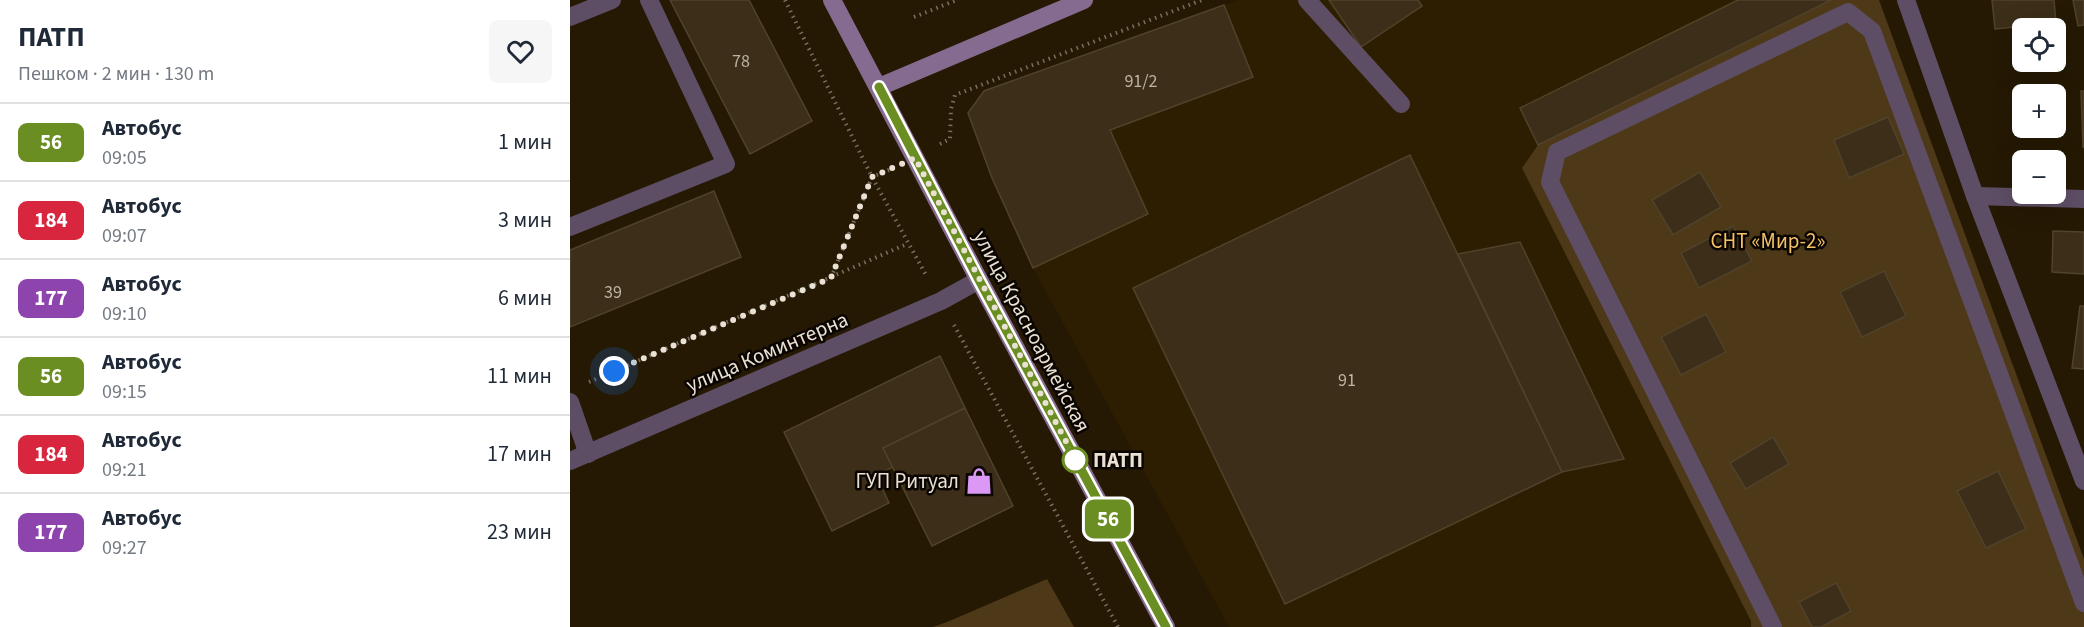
<!DOCTYPE html>
<html lang="ru">
<head>
<meta charset="utf-8">
<style>
  body { margin:0; font-family:"Source Sans 3",sans-serif; background:#f6f6f7; color:#1f2937; height:100vh; display:flex; flex-direction:column; font-size:22px; white-space:nowrap }
  * { box-sizing:border-box; margin:0 }
  p { font-size:20px; color:#747a83 }
  .icon { flex:none; width:33px; height:33px; fill:none; stroke:currentColor; stroke-width:2; stroke-linecap:round; stroke-linejoin:round }
  .map { position:relative; flex:1; overflow:hidden }
  .drawer { display:flex; flex-direction:column; background:#fff; width:570px }
  .drawer>* { flex:none }
  .badge { padding:0 12px; border-radius:9px; font-size:21px; line-height:39px }
  .controls { position:absolute; left:1442px; top:18px; display:grid; gap:12px }
  .controls a { display:grid; place-items:center; width:54px; height:54px; border-radius:9px; background:#fff; box-shadow:0 6px 24px #0002; font-size:30px }
  .you { position:absolute; width:30px; height:30px; margin:-15px; border:4px solid #fff; border-radius:50%; background:#1a73e8; box-shadow:0 0 0 9px #1a73e833 }
  .map>.badge { position:absolute; translate:-50% -50%; box-shadow:0 0 0 3px #fff }
  .round { display:grid; place-items:center; flex:none; width:63px; height:63px; border-radius:9px; background:#f6f6f7 }
  .head { display:flex; align-items:center; justify-content:space-between; height:102px; padding:0 18px }
  h1 { font-size:28px; font-weight:700; line-height:45px }
  ul { padding:0; list-style:none }
  li { display:flex; align-items:center; gap:18px; height:78px; padding:0 18px; border-top:2px solid #e0e1e3 }
  li div { flex:1 }
  li b { display:block; font-size:22px }
  li em { font-style:normal }
  li .badge { min-width:66px; font-weight:700; text-align:center }
  main { display:flex; flex:1; min-height:0 }
  .map>svg:first-child { display:block }
</style>
</head>
<body>
<main>
<section class="drawer">
<div class="head"><div><h1>ПАТП</h1><p>Пешком · 2 мин · 130 m</p></div><a class="round"><svg class="icon" aria-label="heart" viewBox="0 0 24 24"><path d="M12 20l-8-8c-3-5 5-10 8-4 3-6 11-1 8 4z"/></svg></a></div>
<ul>
<li><span class="badge" style="background:#6b8e23;color:#fff">56</span><div><b>Автобус</b><p>09:05</p></div><em>1 мин</em></li>
<li><span class="badge" style="background:#d7263d;color:#fff">184</span><div><b>Автобус</b><p>09:07</p></div><em>3 мин</em></li>
<li><span class="badge" style="background:#8e44ad;color:#fff">177</span><div><b>Автобус</b><p>09:10</p></div><em>6 мин</em></li>
<li><span class="badge" style="background:#6b8e23;color:#fff">56</span><div><b>Автобус</b><p>09:15</p></div><em>11 мин</em></li>
<li><span class="badge" style="background:#d7263d;color:#fff">184</span><div><b>Автобус</b><p>09:21</p></div><em>17 мин</em></li>
<li><span class="badge" style="background:#8e44ad;color:#fff">177</span><div><b>Автобус</b><p>09:27</p></div><em>23 мин</em></li>
</ul>
</section>
<div class="map">
<svg width="1514" height="627" viewBox="0 0 1514 627">
  <rect width="100%" height="100%" fill="#251904"/>
  <!-- built -->
  <path fill="#2e1e01" d="M669,0h592l-80,627h-522l-196,-359 -41,-90 -24,-65 16,-22z"/>
  <!-- green -->
  <g fill="#4d3917">
    <path d="M1261,0h48l205,559v68h-333v-6l-229,-453 16,-23z"/>
    <path d="M477,579l27,48h-141l14,-5z"/>
  </g>
  <!-- building -->
  <g fill="#3c2e18" stroke="#50422b" stroke-width="1.5">
    <path d="M100,0h79l63,121 -62,33z"/>
    <path d="M759,0h89l4,6 -61,41z"/>
    <path d="M1168,0h93l-293,145 -18,-37z"/>
    <path d="M1422,0h62l2,23 -61,6z"/>
    <path d="M1503,0h11v25l-6,1z"/>
    <path d="M654,5l29,72 -143,53 38,84 -115,54 -41,-90 -24,-65 16,-22z"/>
    <path d="M1511,91h3v56h-1z"/>
    <path d="M1318,117l16,37 -55,24 -15,-38z"/>
    <path d="M840,155l152,317 -277,132 -152,-316z"/>
    <path d="M1130,172l21,35 -48,28 -21,-35z"/>
    <path d="M144,191l27,66 -171,70v-77z"/>
    <path d="M1163,226l19,35 -53,27 -18,-35z"/>
    <path d="M1483,231l31,1v42l-32,-2z"/>
    <path d="M950,242l104,217 -62,13 -104,-218z"/>
    <path d="M1314,271l22,45 -44,21 -22,-45z"/>
    <path d="M1510,306h4v63l-12,-1z"/>
    <path d="M1136,314l20,38 -45,23 -20,-38z"/>
    <path d="M370,356l25,52 -82,40 10,19 -17,8 13,28 -57,28 -48,-99z"/>
    <path d="M395,408l48,98 -81,40 -49,-98z"/>
    <path d="M1203,437l16,27 -43,25 -16,-26z"/>
    <path d="M1428,471l28,58 -40,19 -29,-57z"/>
    <path d="M1266,583l15,28 -30,16h-9l-13,-25z"/>
  </g>
  <g fill="none" stroke-linecap="round" stroke-linejoin="round">
    <!-- path -->
    <g stroke="#796f5d" stroke-width="4" stroke-dasharray="1.5 4.5" stroke-linecap="butt">
      <path d="M215,0l87,177 55,100"/>
      <path d="M344,17l43,-17"/>
      <path d="M370,144l10,-5 1,-30 4,-14 247,-95"/>
      <path d="M261,278l41,-101 19,-8"/>
      <path d="M384,325l164,302"/>
      <path d="M19,382l318,-138"/>
    </g>
    <!-- lane -->
    <g stroke="#5e4e65" stroke-width="18">
      <path d="M737,0l94,104"/>
      <path d="M0,17l42,-17"/>
      <path d="M1405,196l109,3"/>
      <path d="M0,227l156,-63 -77,-164"/>
      <path d="M0,402l18,52"/>
    </g>
    <!-- street -->
    <g stroke="#5e4e65" stroke-width="18">
      <path d="M1336,0l69,196 109,285"/>
      <path d="M0,461l371,-160 38,-21"/>
      <path d="M1203,627l-223,-445 7,-30 291,-140 24,19 212,572"/>
    </g>
    <!-- secondary -->
    <g stroke="#856b8f" stroke-width="18">
      <path d="M262,0l147,280 187,347"/>
      <path d="M309,87l205,-87"/>
    </g>
  </g>
  <g fill="none" stroke-linecap="round" stroke-linejoin="round">
    <defs>
      <path id="line" d="M309,87l100,193 187,347"/>
    </defs>
    <!-- line casing -->
    <use href="#line" stroke="#fff" stroke-width="14"/>
    <!-- line -->
    <use href="#line" stroke="#6b8e23" stroke-width="9"/>
    <!-- walk -->
    <path stroke="#e9e1d4" stroke-width="6" stroke-dasharray="0 10.8" d="M44,371l217,-93 41,-101 43,-19 163,306 -3,-4"/>
  </g>
  <!-- icons -->
  <defs>
    <symbol id="shop-bare" viewBox="-9 -9 18 18"><path d="M-5-2.5h2.3a2.7 3.5 0 0 1 5.4 0H5L5.5 6h-11ZM-1.5-2.5h3a1.5 2.3 0 0 0-3 0Z" fill="#db99f5" stroke="#0a0501" stroke-width="2.5" paint-order="stroke"/></symbol>
  </defs>
  <g fill-rule="evenodd">
    <use href="#shop-bare" x="390" y="462" width="38" height="38"/>
  </g>
  <!-- markers -->
  <circle fill="#fff" stroke="#6b8e23" stroke-width="3" cx="505" cy="460" r="12"/>
  <g text-anchor="middle" stroke-width="5" stroke-linejoin="round" paint-order="stroke">
    <!-- number labels -->
    <g font-size="18" fill="#beb4a5">
      <text x="171" y="67">78</text>
      <text x="571" y="87">91/2</text>
      <text x="43" y="298">39</text>
      <text x="777" y="386">91</text>
    </g>
    <!-- park labels -->
    <g font-size="21" fill="#f5c067" stroke="#0a0501">
      <text x="1198" y="248">СНТ «Мир-2»</text>
    </g>
    <!-- street labels -->
    <g font-size="21" fill="#e9e1d4" stroke="#0a0501">
      <text transform="translate(462 331) rotate(62)" y="7">улица Красноармейская</text>
      <text transform="translate(197 352) rotate(-23)" y="7">улица Коминтерна</text>
    </g>
    <!-- stop labels -->
    <g font-size="21" font-weight="bold" fill="#e9e1d4" stroke="#0a0501" text-anchor="start">
      <text x="523" y="467">ПАТП</text>
    </g>
    <!-- poi labels -->
    <g font-size="21" fill="#e9e1d4" stroke="#0a0501" text-anchor="end">
      <text x="389" y="488">ГУП Ритуал</text>
    </g>
  </g>
</svg>
<div class="controls">
<a><svg class="icon" aria-label="locate" viewBox="0 0 24 24"><circle cx="12" cy="12" r="6"/><path d="M12 2v4M12 18v4M2 12h4M18 12h4"/></svg></a>
<a>+</a>
<a>−</a>
</div>
<div class="you" style="left:44px;top:371px"></div>
<b class="badge" style="left:538px;top:519px;background:#6b8e23;color:#fff">56</b>
</div>
</main>
</body>
</html>
